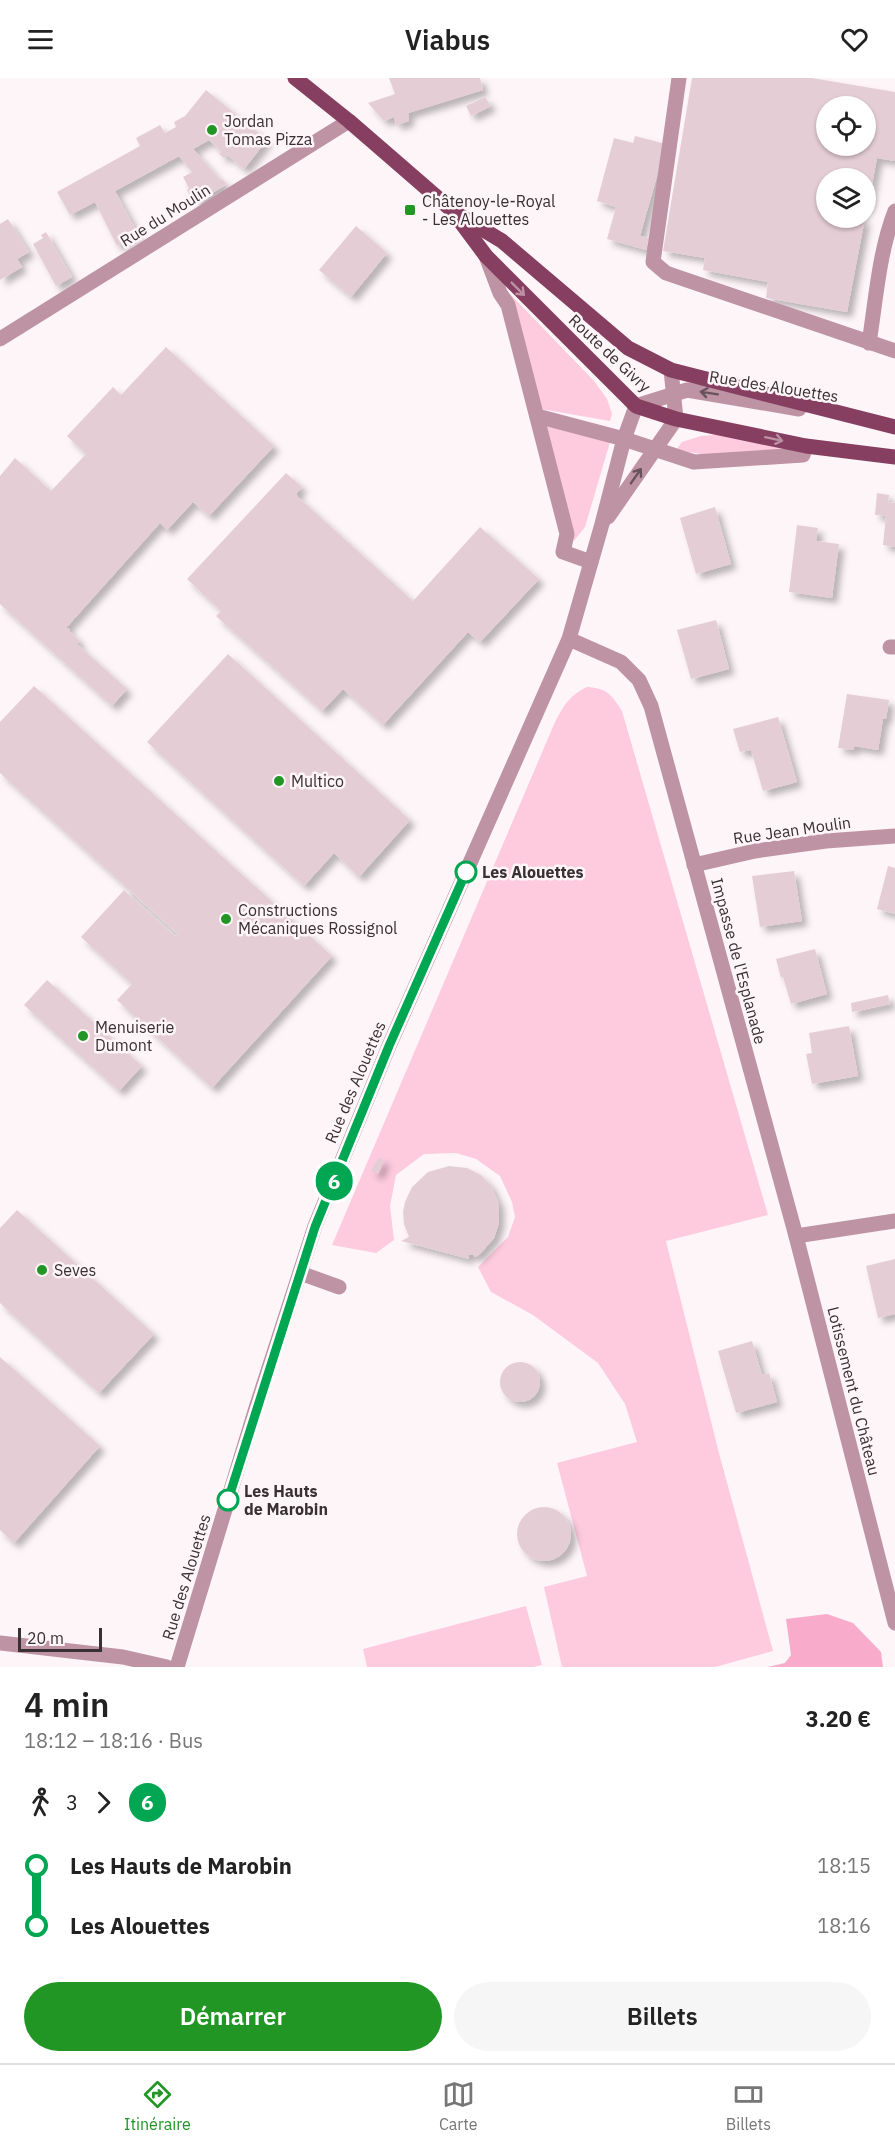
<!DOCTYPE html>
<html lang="fr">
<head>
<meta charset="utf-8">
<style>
  body { margin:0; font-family:"IBM Plex Sans",sans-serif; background:#f6f6f6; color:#222; height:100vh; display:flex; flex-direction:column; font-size:22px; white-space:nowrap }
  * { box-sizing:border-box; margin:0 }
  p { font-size:20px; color:#767676 }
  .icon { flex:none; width:33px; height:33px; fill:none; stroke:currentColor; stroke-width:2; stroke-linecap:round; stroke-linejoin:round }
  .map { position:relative; height:1589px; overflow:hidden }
  .drawer { display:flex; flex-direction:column; background:#fff; flex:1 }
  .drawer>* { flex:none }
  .badge { padding:0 12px; border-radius:20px; font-size:21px; line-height:39px }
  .controls { position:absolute; left:816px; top:18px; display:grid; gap:12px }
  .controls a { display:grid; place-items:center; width:60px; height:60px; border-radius:50%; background:#fff; box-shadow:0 2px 4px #0004; font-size:30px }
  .scale { position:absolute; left:18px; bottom:15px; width:84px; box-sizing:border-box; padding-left:6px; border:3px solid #393033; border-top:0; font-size:16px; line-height:21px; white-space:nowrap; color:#393033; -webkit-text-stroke:4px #fef5f8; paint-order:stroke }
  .map>.badge { position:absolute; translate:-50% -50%; box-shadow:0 0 0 3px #fff }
  .legs { display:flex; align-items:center; gap:9px; height:66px; padding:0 24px; font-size:20px }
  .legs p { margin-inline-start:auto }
  .summary { display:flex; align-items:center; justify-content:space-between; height:102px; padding:0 24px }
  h1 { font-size:33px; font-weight:600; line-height:45px }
  .button { display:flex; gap:12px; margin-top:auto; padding:12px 24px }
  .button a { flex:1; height:69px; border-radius:36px; background:#219625; color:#fff; font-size:24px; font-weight:600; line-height:69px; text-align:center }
  .button a+a { background:#f6f6f6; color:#222 }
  ul { padding:0 24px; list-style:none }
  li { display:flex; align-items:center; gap:21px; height:60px; font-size:22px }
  li i { display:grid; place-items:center; width:9px; height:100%; margin:0 8px; background:currentColor }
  li i::after { content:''; width:15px; height:15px; margin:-8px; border:4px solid; border-radius:50%; background:#fff }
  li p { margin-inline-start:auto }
  li:first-child i { background:linear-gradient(#0000 50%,currentColor 0) }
  li:last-child i { background:linear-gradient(currentColor 50%,#0000 0) }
  header { display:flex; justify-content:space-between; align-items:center; height:78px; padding:0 24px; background:#fff; font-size:27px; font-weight:600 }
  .dock { display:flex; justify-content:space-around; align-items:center; height:84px; border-top:2px solid #e0e0e0; background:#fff; font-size:16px; color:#767676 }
  .dock a { display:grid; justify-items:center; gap:3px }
  .dock .on { color:#219625 }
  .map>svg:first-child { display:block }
</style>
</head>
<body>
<header><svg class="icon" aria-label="menu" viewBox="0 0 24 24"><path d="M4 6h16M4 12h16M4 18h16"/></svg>Viabus<svg class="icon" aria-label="heart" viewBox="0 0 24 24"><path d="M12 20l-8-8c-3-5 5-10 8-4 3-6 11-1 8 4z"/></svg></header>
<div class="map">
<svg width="895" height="1589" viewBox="0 0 895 1589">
  <defs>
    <filter id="shadow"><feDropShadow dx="5.5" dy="5.5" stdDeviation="3" flood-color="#0004"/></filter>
  </defs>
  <rect width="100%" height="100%" fill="#fef5f8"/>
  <!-- green -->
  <g fill="#fdcade">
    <path d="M510,216l84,87 13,18 5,15 -2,7 -69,-12 -33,-112z"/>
    <path d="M544,347l66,17 -25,85 -11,14z"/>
    <path d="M722,356l64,15 -66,8 -44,-7 6,-8 19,-6z"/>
    <path d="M587,609c20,1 25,8 35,24l146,504 -102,26 54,216 53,194 -58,16h-153l-18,-80 43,-11 -30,-113 80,-21 -12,-38 -27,-41 -65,-48 -42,-23 -13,-25 30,-30 7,-20 -3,-15 -12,-26 -24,-17 -20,-6 -32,1 -28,21 -6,31 4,34 -18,13 -44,-8 223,-523c9,-17 15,-27 32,-35z"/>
    <path d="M526,1528l16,59 -9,2h-166l-4,-18z"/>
  </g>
  <!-- forest -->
  <path fill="#f8abca" d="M827,1536l26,9 28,29 2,15h-115l17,-4 6,-8 -5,-36z"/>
  <!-- building -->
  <g fill="#e5cdd6" fill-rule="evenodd" filter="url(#shadow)">
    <path d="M389,0h91l3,12 -75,23 1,8 -13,4 -2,-8 -10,4 -16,-18 27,-9z"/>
    <path d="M692,0h120l83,14v69l-18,-3 -10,53 -1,-33h-40v40h39l-18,94 -81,-14 2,-16 -65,-12 2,-12 -42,-7zM826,28h40v40h-40z"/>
    <path d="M206,12l61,50 -23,29 -17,-14 -3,3 -5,-4 2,-3 -12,-11 -16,9 27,31 2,-1 5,5 -29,18 -3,-5 -3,2 -5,-9 2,-2 -6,-11 9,-5 -13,-16 -64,35 23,43 -21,12 -22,-44 -25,13 -13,-23 83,-46 -4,-8 24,-13 5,8 11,-6 -2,-5 11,-6z"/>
    <path d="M485,19l6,9 -20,10 -5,-10z"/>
    <path d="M635,58l31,8 -26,92 9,2 -3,12 -39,-11 9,-32 -19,-6 17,-63 19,5z"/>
    <path d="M8,141l21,33 -12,7 5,8 -22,13v-56z"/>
    <path d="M356,148l31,27 -36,44 -32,-27z"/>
    <path d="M46,154l26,45 -16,9 -23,-42 10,-6 -2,-3z"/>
    <path d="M166,269l108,99 -65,70 -16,-14 -26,28 -7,-7 -94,105h2l2,2 -1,1 11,10 -3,3 50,45 -15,17 -112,-102v-128l15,-18 36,33 35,-37 -19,-18 46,-49 8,8z"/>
    <path d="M286,395l16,14 -6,7 2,3 115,104 67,-74 59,52 -59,63 -12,-10 -85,93 -40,-36 -21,22 -106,-95 5,-5 -34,-32z"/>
    <path d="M877,415l12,2 -1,7 7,1v44l-12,-2 3,-29 -11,-1z"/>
    <path d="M715,429l16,57 -35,10 -16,-56z"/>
    <path d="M797,447l21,3 -2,13 23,3 -7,54 -43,-6z"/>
    <path d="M716,542l13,49 -38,10 -14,-49z"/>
    <path d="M228,576l182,166 -51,57 -25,-24 -30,33 -157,-144z"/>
    <path d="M34,608l298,270 -120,132 -95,-88 15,-16 -51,-47 43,-47 51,46 3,-2 -178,-161v-51z"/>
    <path d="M847,616l42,6 -3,19h-3l-5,31 -24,-4v4l-16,-2z"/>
    <path d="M778,639l19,65 -34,9 -12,-41 -11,2 -7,-23z"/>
    <path d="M888,788l7,2v46l-18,-5z"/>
    <path d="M794,793l8,50 -42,6 -8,-51z"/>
    <path d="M815,871l12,45 -36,10 -8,-27 -2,1 -5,-19z"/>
    <path d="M47,902l95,86 -23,25 -95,-86z"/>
    <path d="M888,917l2,9 -38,8 -1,-9z"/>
    <path d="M849,948l9,50 -46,8 -6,-30 6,-1 -3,-20z"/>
    <path d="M378,1080l6,2 -6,14 -7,-3z"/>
    <path d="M449,1088l18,2 14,7 10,11 8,18v19l-5,15 -14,16 -5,3 -2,-3 -5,1 1,4 -68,-18 8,-4 -5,-13 -1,-12 2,-10 7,-15 16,-15z"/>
    <path d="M17,1132l137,124 -55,59 -99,-90v-75z"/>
    <path d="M895,1181v55l-17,4 -12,-52z"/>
    <path d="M752,1263l10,34 7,-2 8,29 -41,11 -18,-62z"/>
    <path d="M0,1279l100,89 -86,97 -14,-13z"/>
    <circle cx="520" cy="1304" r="20"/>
    <circle cx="544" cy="1456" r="27"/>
  </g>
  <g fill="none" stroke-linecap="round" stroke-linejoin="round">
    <!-- minor -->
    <g stroke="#be93a4" stroke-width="15">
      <path d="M679,0l-26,184 13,11 229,78"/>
      <path d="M486,178l14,37 8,12 59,229 -4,18 28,10"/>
      <path d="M0,261l349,-218"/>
      <path d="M869,265c7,-44 10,-91 26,-132"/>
      <path d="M537,338l87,23 70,23 109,-7 3,-9"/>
      <path d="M608,439l68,-98 -5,-49"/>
      <path d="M569,561l52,23 18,18 12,26 145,530 99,387"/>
      <path d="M890,569h5"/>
      <path d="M694,787l61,-14 71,-10 69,-5"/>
      <path d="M796,1158l99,-15"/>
      <path d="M300,1195l39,14"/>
      <path d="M0,1565l123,14 44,10"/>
      <path d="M177,1589l79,-259 59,-182 74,-180 180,-407 33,-115 22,-85 12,-33 51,-16 112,19"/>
    </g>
    <!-- major -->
    <g stroke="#863f60" stroke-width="15">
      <path d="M295,0l54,43 105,91 48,29 126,107 43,22 224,57"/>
      <path d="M457,139l29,39 150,150 40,13 130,27 89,11"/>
    </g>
  </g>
  <!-- one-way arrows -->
  <defs><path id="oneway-shaft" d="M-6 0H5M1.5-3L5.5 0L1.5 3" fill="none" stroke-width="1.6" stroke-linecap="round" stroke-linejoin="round" transform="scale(1.5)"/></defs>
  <g stroke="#bc91a4">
    <use href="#oneway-shaft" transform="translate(518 211) rotate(45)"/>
    <use href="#oneway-shaft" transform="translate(774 361) rotate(12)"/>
  </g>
  <g stroke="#68535b">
    <use href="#oneway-shaft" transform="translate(709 315) rotate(-171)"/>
    <use href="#oneway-shaft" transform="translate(636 398) rotate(-55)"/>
  </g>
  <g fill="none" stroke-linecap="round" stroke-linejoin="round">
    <defs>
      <path id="line-1" d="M228,1422l87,-273 74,-181 77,-174"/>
    </defs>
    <!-- line-1 casing -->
    <use href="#line-1" stroke="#fff" stroke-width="14"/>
    <!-- line-1 -->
    <use href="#line-1" stroke="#00a651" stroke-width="9"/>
  </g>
  <!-- markers -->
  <g fill="#219625" stroke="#fef5f8" stroke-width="2">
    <circle cx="212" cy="52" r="6"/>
    <rect x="404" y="126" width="12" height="12" rx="3"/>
    <circle cx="279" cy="703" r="6"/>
    <circle cx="226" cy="841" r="6"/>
    <circle cx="83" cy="958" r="6"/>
    <circle cx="42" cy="1192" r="6"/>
  </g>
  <g fill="#fff" stroke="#00a651" stroke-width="3">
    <circle cx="466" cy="794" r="10"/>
    <circle cx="228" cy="1422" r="10"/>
  </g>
  <g text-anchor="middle" stroke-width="5" stroke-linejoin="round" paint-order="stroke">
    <!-- poi labels -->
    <g font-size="16" fill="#393033" stroke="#fef5f8" text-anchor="start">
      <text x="224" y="49">Jordan<tspan x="224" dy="18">Tomas Pizza</tspan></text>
      <text x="422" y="129">Châtenoy-le-Royal<tspan x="422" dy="18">- Les Alouettes</tspan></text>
      <text x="291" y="709">Multico</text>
      <text x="238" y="838">Constructions<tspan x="238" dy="18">Mécaniques Rossignol</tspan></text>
      <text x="95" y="955">Menuiserie<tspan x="95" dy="18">Dumont</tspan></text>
      <text x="54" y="1198">Seves</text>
    </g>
    <!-- street labels -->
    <g font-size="16" fill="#393033" stroke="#fef5f8">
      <text transform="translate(165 137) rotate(-32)" y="6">Rue du Moulin</text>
      <text transform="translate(610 275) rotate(43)" y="6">Route de Givry</text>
      <text transform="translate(774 308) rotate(9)" y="6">Rue des Alouettes</text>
      <text transform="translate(792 752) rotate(-8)" y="6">Rue Jean Moulin</text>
      <text transform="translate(739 883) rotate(75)" y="6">Impasse de l'Esplanade</text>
      <text transform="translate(355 1004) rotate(-67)" y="6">Rue des Alouettes</text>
      <text transform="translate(854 1313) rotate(76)" y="6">Lotissement du Château</text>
      <text transform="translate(186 1499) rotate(-73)" y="6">Rue des Alouettes</text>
    </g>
    <!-- stop labels -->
    <g font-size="16" font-weight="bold" fill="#393033" stroke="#fef5f8" text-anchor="start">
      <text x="482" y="800">Les Alouettes</text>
      <text x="244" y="1419">Les Hauts<tspan x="244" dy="18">de Marobin</tspan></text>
    </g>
  </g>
</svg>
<div class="controls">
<a><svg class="icon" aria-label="locate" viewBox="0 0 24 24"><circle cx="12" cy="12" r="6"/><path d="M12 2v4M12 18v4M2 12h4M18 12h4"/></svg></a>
<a><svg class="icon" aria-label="layers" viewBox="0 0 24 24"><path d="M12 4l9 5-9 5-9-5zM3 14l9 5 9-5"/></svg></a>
</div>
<div class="scale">20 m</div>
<b class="badge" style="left:334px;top:1103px;background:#00a651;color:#fff">6</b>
</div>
<section class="drawer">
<div class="summary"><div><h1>4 min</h1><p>18:12 – 18:16 · Bus</p></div><b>3.20 €</b></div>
<div class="legs"><svg class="icon" aria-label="walk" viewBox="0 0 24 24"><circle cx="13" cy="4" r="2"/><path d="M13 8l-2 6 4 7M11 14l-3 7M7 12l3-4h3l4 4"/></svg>3<svg class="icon" aria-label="forward" viewBox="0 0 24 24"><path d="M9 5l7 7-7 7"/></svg><b class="badge" style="background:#00a651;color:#fff">6</b></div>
<ul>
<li><i style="color:#00a651"></i><b>Les Hauts de Marobin</b><p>18:15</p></li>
<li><i style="color:#00a651"></i><b>Les Alouettes</b><p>18:16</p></li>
</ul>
<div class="button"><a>Démarrer</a><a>Billets</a></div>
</section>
<nav class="dock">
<a class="on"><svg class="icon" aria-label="directions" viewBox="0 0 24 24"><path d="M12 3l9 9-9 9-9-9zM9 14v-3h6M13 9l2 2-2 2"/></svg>Itinéraire</a>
<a><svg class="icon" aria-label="map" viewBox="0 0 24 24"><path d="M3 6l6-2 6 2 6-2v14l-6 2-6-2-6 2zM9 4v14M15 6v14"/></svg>Carte</a>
<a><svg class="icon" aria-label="tickets" viewBox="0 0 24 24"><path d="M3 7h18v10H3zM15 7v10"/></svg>Billets</a>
</nav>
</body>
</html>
